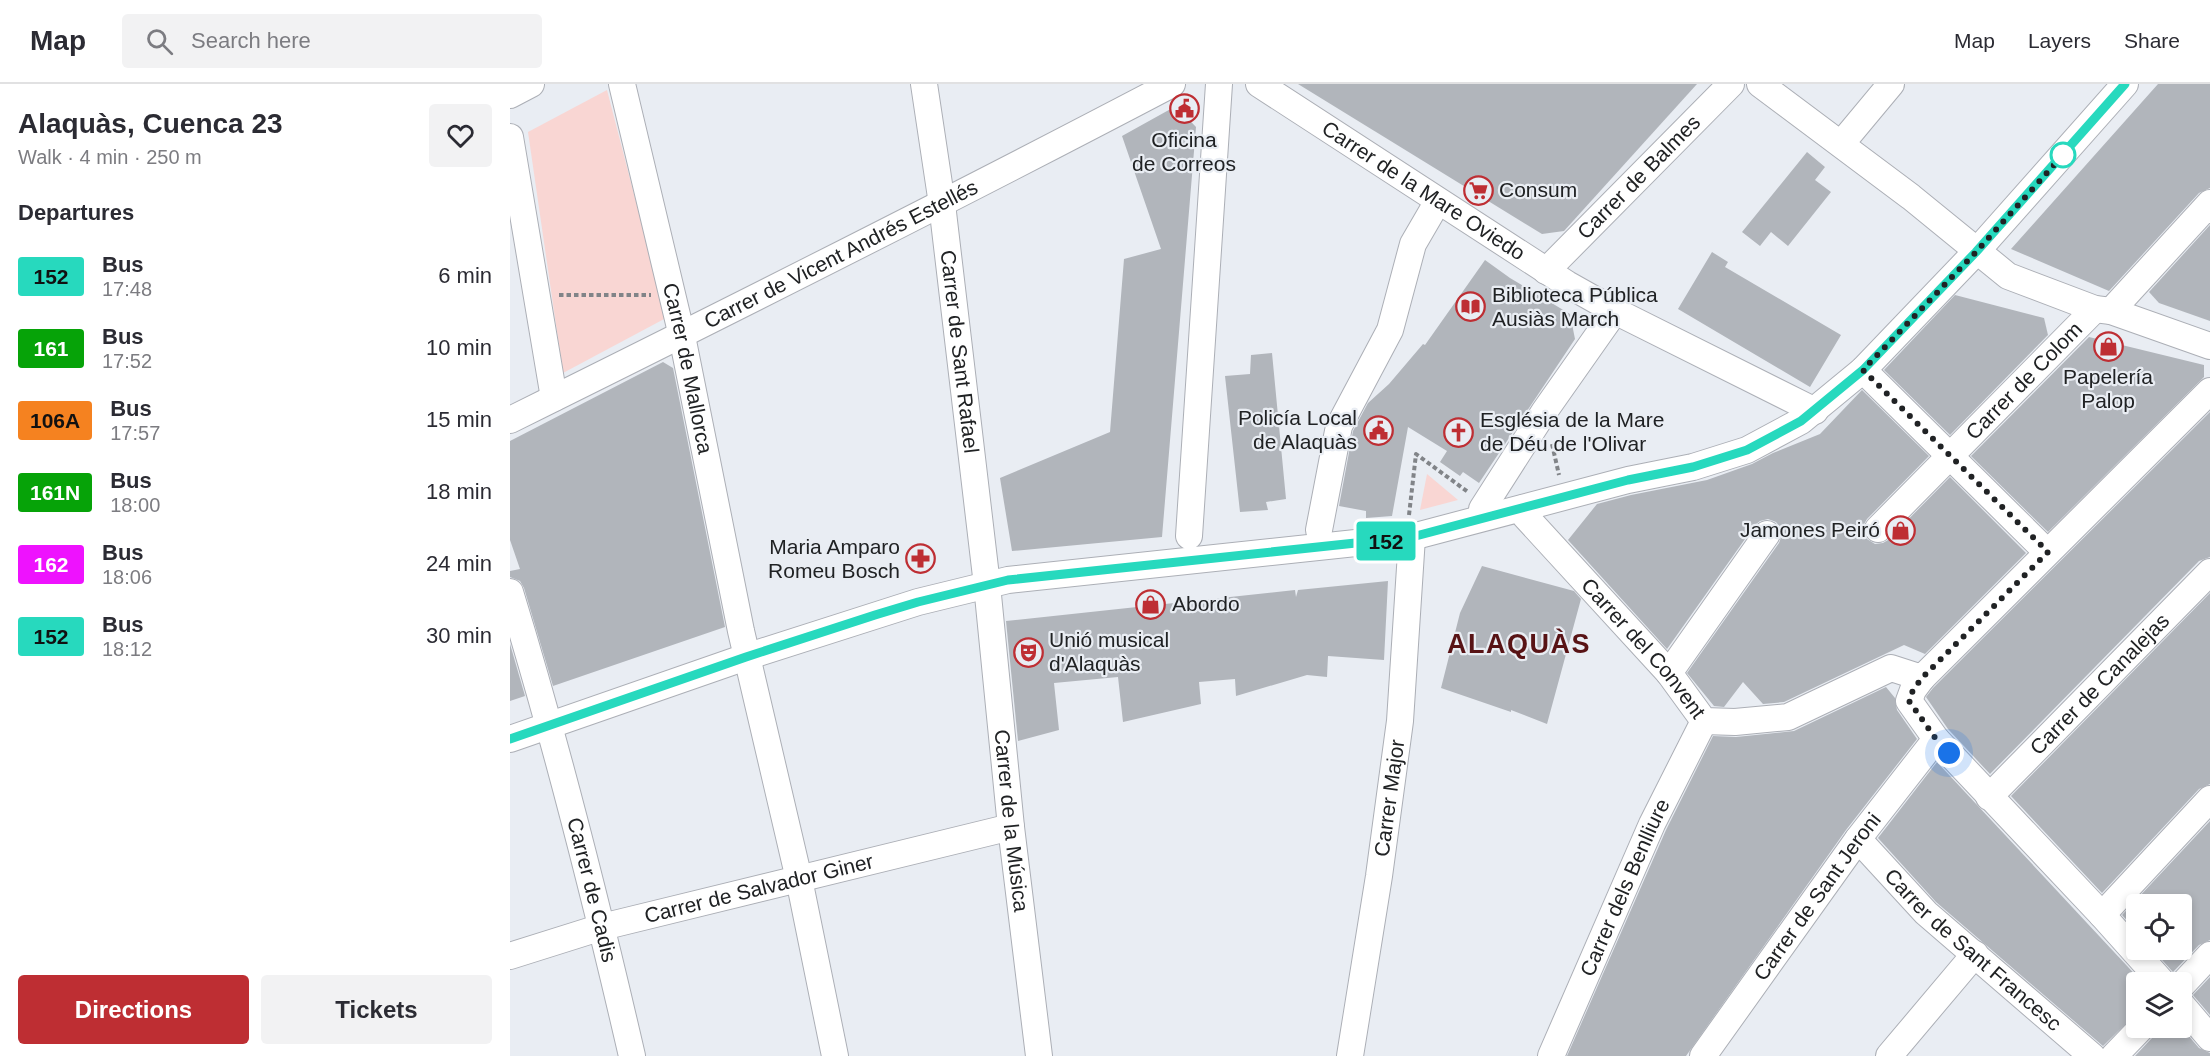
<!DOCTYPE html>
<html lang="en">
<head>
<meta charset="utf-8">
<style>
  body { margin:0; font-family:Helvetica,sans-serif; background:#f2f2f3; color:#2b2b33; height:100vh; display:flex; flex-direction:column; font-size:22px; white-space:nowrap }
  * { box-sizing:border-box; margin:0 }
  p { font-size:20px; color:#7c7c81 }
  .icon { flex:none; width:33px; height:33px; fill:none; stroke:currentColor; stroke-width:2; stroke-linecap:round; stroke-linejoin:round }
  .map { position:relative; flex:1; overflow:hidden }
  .panel { display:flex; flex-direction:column; background:#fff; width:510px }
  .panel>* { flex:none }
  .badge { padding:0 12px; border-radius:4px; font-size:21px; line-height:39px }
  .controls { position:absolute; left:1616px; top:810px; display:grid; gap:12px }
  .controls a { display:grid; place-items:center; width:66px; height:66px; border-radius:6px; background:#fff; box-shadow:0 3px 9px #0003; font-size:30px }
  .you { position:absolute; width:30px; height:30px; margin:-15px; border:4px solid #fff; border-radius:50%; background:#1a73e8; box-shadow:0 0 0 9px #1a73e833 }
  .map>.badge { position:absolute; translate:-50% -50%; box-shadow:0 0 0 3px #fff }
  h2 { padding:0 18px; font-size:22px; line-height:54px }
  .round { display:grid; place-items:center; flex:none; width:63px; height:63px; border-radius:6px; background:#f2f2f3 }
  .head { display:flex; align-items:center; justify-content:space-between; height:102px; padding:0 18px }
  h1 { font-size:28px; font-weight:800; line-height:45px }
  .action { display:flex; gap:12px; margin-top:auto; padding:12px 18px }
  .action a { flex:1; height:69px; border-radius:6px; background:#be2e33; color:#fff; font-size:24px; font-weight:800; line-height:69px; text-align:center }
  .action a+a { background:#f2f2f3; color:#2b2b33 }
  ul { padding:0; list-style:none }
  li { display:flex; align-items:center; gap:18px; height:72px; padding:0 18px }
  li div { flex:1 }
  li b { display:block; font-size:22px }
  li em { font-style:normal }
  li .badge { min-width:66px; font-weight:700; text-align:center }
  header { display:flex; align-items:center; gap:36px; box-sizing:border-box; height:84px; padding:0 30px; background:#fff; border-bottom:2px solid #e1e1e2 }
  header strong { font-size:28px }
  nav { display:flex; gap:33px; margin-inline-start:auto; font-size:21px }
  .search { width:420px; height:54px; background:#f2f2f3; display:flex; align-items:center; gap:15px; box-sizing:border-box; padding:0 21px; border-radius:6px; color:#7c7c81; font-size:22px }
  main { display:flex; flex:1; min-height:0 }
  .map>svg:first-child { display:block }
</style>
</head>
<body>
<header>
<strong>Map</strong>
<div class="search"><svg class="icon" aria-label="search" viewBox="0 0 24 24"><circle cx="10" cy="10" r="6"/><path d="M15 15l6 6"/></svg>Search here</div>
<nav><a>Map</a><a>Layers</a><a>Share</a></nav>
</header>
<main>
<section class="panel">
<div class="head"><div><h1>Alaquàs, Cuenca 23</h1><p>Walk · 4 min · 250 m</p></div><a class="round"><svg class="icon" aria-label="heart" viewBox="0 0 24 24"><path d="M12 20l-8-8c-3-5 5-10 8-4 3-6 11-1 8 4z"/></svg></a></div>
<h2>Departures</h2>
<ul>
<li><span class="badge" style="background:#27d9be;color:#111">152</span><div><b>Bus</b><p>17:48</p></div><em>6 min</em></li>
<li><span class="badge" style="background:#06a308;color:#fff">161</span><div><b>Bus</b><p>17:52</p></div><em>10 min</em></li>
<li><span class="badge" style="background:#f58220;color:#111">106A</span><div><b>Bus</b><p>17:57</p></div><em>15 min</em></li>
<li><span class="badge" style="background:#06a308;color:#fff">161N</span><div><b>Bus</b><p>18:00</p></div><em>18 min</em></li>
<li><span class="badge" style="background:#ee12fe;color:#fff">162</span><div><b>Bus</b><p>18:06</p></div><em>24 min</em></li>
<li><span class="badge" style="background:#27d9be;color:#111">152</span><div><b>Bus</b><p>18:12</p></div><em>30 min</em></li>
</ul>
<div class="action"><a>Directions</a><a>Tickets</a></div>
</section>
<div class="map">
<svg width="1700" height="972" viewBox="0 0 1700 972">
  <rect width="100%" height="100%" fill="#e9edf3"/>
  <!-- green -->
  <g fill="#f9d6d3">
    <path d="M97,6l59,228 -103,55 -35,-241z"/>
    <path d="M917,390l31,26 -38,10z"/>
  </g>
  <!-- building -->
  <g fill="#b1b5bb">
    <path d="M788,0h399l-133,147 -22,3z"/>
    <path d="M1648,0h52v104l-11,5 -90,98 -98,-42z"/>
    <path d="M666,22l20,21 -34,410 -150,14 -12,-73 110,-46 14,-173 37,-10 -39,-113z"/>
    <path d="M1297,68l18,15 -10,13 16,12 -43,54 -17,-14 -11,14 -18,-14z"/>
    <path d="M1700,141v96l-51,-18 -10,-11z"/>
    <path d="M1202,168l16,10 -3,5 116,68 -31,52 -132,-78z"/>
    <path d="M975,176l25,18 60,36 5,25 -96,144 -16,-11 -3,4 -20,-14 7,-11 -39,-24 -16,89 -26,2v-7l-27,-5 14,-75 15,-28 21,-19 34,-40 2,1z"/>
    <path d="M1445,211l89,23 4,17 -98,100 -66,-65z"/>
    <path d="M1579,253l115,28v12l-156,155 -77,-76z"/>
    <path d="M762,269l14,146 -20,3 2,8 -28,2 -15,-136 25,-2 1,-19z"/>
    <path d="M153,278l10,6 52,259 -172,59 -29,-98 -4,-7 -10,-4v-6l10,-2 -10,-29v-99z"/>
    <path d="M1352,306l67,66 -62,63 -4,7v6l4,7 8,5 8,-1 5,-3 62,-63 76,76 -101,101 -21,-9 -120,57 -21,2 -20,-22 -19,25 -10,-1 -27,-33 92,-130 3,-8 -2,-8 -4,-5 -8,-3 -8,2 -5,4 -88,124 -99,-109 29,-36 34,-9 76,-15 45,-16 21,-11 47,-19z"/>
    <path d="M1700,328v145l-11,4 -209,213 -42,-45 -22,-32 7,-9z"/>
    <path d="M972,482l92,25 7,8 -34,125 -36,-14v2l-70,-24 19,-75z"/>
    <path d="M878,497l-4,79 -56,-4 -1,21 -20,-2 -71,21 -1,-17 -36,3 2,22 -78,18 -5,-45 -64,6 5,47 -41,11 -12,-120 289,-31 1,7 2,-7z"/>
    <path d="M1700,509v191l-11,5 -97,104 -91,-97z"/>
    <path d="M0,560l15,52 -15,5z"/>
    <path d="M1376,603l9,11 2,12 20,29 -71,91 -160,226h-119l99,-226 47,-94 23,1 58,-6z"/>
    <path d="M1427,678l205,220h-6v32l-33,32 -167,-144 -58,-64z"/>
    <path d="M1700,737v119l-11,5 -26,27 -20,-22h28v-46h-45v26l-14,-15z"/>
    <path d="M1700,893v38l-17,-20z"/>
    <path d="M1671,943l18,21 11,5v3h-75l17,-18 4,-10z"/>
  </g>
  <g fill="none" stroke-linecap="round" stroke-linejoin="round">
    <defs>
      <g id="minor">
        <path id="s1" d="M112,0l60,252 59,295 58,248 36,177"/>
        <path id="s2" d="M414,0l18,120 45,381 24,242 28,229"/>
        <path id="s3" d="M749,0l308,200 48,27 200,100"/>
        <path d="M1250,0l151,113 97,79 87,33 16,2 99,35"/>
        <path d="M0,11l21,-11"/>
        <path d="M0,53l44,261"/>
        <path d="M1331,60l50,-60"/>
        <path id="s4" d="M1036,187l185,-187"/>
        <path d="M1601,227l99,-108"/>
        <path d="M1353,286l184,182"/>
        <path id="s5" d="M0,336c222,-110 443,-221 662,-336"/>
        <path id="s6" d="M1013,424l2,8 144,157 35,48 31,1 53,-5 103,-49 31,10 288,-287"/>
        <path d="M972,425l62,-97 71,-101"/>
        <path id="s7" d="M1368,445l217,-220"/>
        <path d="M809,446l20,-104 51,-96 23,-86 25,-43"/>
        <path d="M679,452l30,-452"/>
        <path id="s8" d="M0,508c47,153 86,308 122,464"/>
        <path d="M1159,589l98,-139"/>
        <path d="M1412,594l-9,12 -4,11 27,38 166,176 60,67"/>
        <path d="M0,655l236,-82 172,-55 90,-22 404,-43 216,-57 65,-13 54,-17 54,-29 62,-51 113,-118 149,-168"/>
        <path id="s9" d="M1479,713l221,-225"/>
        <path id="s10" d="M1348,755l68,74 166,143"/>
        <path d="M1592,831l108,-116"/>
        <path id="s11" d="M0,872l92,-29 409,-100"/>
        <path d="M1671,902l29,-31"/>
        <path d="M1671,920l29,34"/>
        <path id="s12" d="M840,972l29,-180 21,-155 12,-184"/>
        <path id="s13" d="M1041,972l101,-232 52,-103"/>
        <path id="s14" d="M1193,972l155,-217 78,-100"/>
        <path d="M1379,972l86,-102"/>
        <path d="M1604,972l27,-28"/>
      </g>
    </defs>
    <!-- minor casing -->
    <use href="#minor" stroke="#acafb6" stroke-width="28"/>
    <!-- path -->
    <g stroke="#818488" stroke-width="4" stroke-dasharray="4.5 3" stroke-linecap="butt">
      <path d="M49,211h92"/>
      <path d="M1042,360l7,31"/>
      <path d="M899,431l7,-61 52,38"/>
    </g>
    <!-- minor -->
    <use href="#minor" stroke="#fff" stroke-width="26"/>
  </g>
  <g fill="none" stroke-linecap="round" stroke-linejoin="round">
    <defs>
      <path id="line" d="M0,655l236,-82 129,-42 43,-13 90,-22 404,-43 216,-57 65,-13 54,-17 54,-29 62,-51 113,-118 149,-168"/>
    </defs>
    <!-- line casing -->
    <use href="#line" stroke="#fff" stroke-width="14"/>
    <!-- line -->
    <use href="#line" stroke="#27d9be" stroke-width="9"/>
    <!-- walk -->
    <path stroke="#202224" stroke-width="6" stroke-dasharray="0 10.8" d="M1439,669l-13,-14 -27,-38 4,-11 9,-12 126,-126 -185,-182 113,-118 87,-97"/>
  </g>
  <!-- icons -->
  <defs>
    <symbol id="civic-ring" viewBox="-11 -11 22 22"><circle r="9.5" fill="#e9edf3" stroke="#be2e33" stroke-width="1.5"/><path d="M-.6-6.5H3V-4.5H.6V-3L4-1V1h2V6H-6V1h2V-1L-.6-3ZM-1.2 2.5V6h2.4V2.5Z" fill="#be2e33"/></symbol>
    <symbol id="supermarket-ring" viewBox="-11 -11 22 22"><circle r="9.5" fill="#e9edf3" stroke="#be2e33" stroke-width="1.5"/><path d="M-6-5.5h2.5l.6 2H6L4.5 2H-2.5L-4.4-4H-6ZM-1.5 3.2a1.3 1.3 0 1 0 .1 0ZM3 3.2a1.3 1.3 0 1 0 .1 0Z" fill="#be2e33"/></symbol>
    <symbol id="library-ring" viewBox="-11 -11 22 22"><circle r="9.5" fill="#e9edf3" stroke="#be2e33" stroke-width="1.5"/><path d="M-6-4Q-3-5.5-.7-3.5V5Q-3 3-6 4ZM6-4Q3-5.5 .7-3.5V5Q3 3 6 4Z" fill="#be2e33"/></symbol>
    <symbol id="shop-ring" viewBox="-11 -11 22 22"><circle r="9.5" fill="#e9edf3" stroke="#be2e33" stroke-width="1.5"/><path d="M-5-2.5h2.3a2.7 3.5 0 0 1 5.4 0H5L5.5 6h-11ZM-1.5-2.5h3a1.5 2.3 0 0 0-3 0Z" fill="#be2e33"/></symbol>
    <symbol id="church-ring" viewBox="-11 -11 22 22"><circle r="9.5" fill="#e9edf3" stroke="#be2e33" stroke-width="1.5"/><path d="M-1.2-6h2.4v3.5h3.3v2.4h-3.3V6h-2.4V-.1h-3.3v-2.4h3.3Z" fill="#be2e33"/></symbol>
    <symbol id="pharmacy-ring" viewBox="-11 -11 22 22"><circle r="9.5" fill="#e9edf3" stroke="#be2e33" stroke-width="1.5"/><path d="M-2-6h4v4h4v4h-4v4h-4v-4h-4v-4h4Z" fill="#be2e33"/></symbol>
    <symbol id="theatre-ring" viewBox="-11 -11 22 22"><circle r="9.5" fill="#e9edf3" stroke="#be2e33" stroke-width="1.5"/><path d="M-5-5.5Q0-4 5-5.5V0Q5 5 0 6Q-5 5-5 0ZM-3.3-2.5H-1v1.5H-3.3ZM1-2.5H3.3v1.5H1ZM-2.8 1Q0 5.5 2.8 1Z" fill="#be2e33"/></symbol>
  </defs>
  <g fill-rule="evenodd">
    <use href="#civic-ring" x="658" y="8" width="33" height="33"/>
    <use href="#supermarket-ring" x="952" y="90" width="33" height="33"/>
    <use href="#library-ring" x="944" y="206" width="33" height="33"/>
    <use href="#shop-ring" x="1582" y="246" width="33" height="33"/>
    <use href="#civic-ring" x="852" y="330" width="33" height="33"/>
    <use href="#church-ring" x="932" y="332" width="33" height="33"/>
    <use href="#shop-ring" x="1374" y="430" width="33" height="33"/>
    <use href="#pharmacy-ring" x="394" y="458" width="33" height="33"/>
    <use href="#shop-ring" x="624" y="504" width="33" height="33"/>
    <use href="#theatre-ring" x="502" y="552" width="33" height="33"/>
  </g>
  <!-- markers -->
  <circle fill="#fff" stroke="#27d9be" stroke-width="3" cx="1553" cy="71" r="12"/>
  <g text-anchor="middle" stroke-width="4.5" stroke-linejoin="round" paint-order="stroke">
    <!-- poi labels -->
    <g font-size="21" fill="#202224" stroke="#e9edf3" text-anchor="start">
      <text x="674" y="63" text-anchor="middle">Oficina<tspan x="674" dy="24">de Correos</tspan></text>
      <text x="989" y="113">Consum</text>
      <text x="982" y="218">Biblioteca Pública<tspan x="982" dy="24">Ausiàs March</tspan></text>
      <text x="1598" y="300" text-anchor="middle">Papelería<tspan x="1598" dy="24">Palop</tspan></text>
      <text x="847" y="341" text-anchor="end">Policía Local<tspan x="847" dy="24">de Alaquàs</tspan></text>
      <text x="970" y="343">Església de la Mare<tspan x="970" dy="24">de Déu de l'Olivar</tspan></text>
      <text x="1370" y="453" text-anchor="end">Jamones Peiró</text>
      <text x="390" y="470" text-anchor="end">Maria Amparo<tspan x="390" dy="24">Romeu Bosch</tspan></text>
      <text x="662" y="527">Abordo</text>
      <text x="539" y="563">Unió musical<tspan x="539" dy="24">d'Alaquàs</tspan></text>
    </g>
    <!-- street labels -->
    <g font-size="21" fill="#202224" stroke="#e9edf3">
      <text dy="7" stroke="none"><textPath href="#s4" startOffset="132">Carrer de Balmes</textPath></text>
      <text dy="7" stroke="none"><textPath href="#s3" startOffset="196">Carrer de la Mare Oviedo</textPath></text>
      <text dy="7" stroke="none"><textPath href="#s5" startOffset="370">Carrer de Vicent Andrés Estellés</textPath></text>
      <text dy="7" stroke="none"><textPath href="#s2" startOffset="270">Carrer de Sant Rafael</textPath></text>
      <text dy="7" stroke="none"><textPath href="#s1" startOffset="292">Carrer de Mallorca</textPath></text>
      <text dy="7" stroke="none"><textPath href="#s7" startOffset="208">Carrer de Colom</textPath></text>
      <text dy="7" stroke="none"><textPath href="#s6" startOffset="186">Carrer del Convent</textPath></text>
      <text dy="7" stroke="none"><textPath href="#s9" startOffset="158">Carrer de Canalejas</textPath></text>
      <text dy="7" stroke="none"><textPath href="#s12" startOffset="261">Carrer Major</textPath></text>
      <text dy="7" stroke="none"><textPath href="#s2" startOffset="742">Carrer de la Música</textPath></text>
      <text dy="7" stroke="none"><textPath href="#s13" startOffset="184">Carrer dels Benlliure</textPath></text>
      <text dy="7" stroke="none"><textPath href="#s11" startOffset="258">Carrer de Salvador Giner</textPath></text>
      <text dy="7" stroke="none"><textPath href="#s8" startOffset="309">Carrer de Cadis</textPath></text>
      <text dy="7" stroke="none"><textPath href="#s14" startOffset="196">Carrer de Sant Jeroni</textPath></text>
      <text dy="7" stroke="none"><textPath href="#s10" startOffset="160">Carrer de Sant Francesc</textPath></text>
    </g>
    <!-- district labels -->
    <g font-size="27" font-weight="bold" letter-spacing="1.5" fill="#581315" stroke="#e9edf3">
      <text x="1009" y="569">ALAQUÀS</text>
    </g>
  </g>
</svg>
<div class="controls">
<a><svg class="icon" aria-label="locate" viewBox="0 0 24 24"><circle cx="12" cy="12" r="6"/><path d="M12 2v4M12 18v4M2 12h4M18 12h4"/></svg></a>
<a><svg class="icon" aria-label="layers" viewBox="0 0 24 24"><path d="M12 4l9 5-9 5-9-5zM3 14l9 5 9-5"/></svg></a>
</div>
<div class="you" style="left:1439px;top:669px"></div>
<b class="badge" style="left:876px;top:457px;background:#27d9be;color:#111">152</b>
</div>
</main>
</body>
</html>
